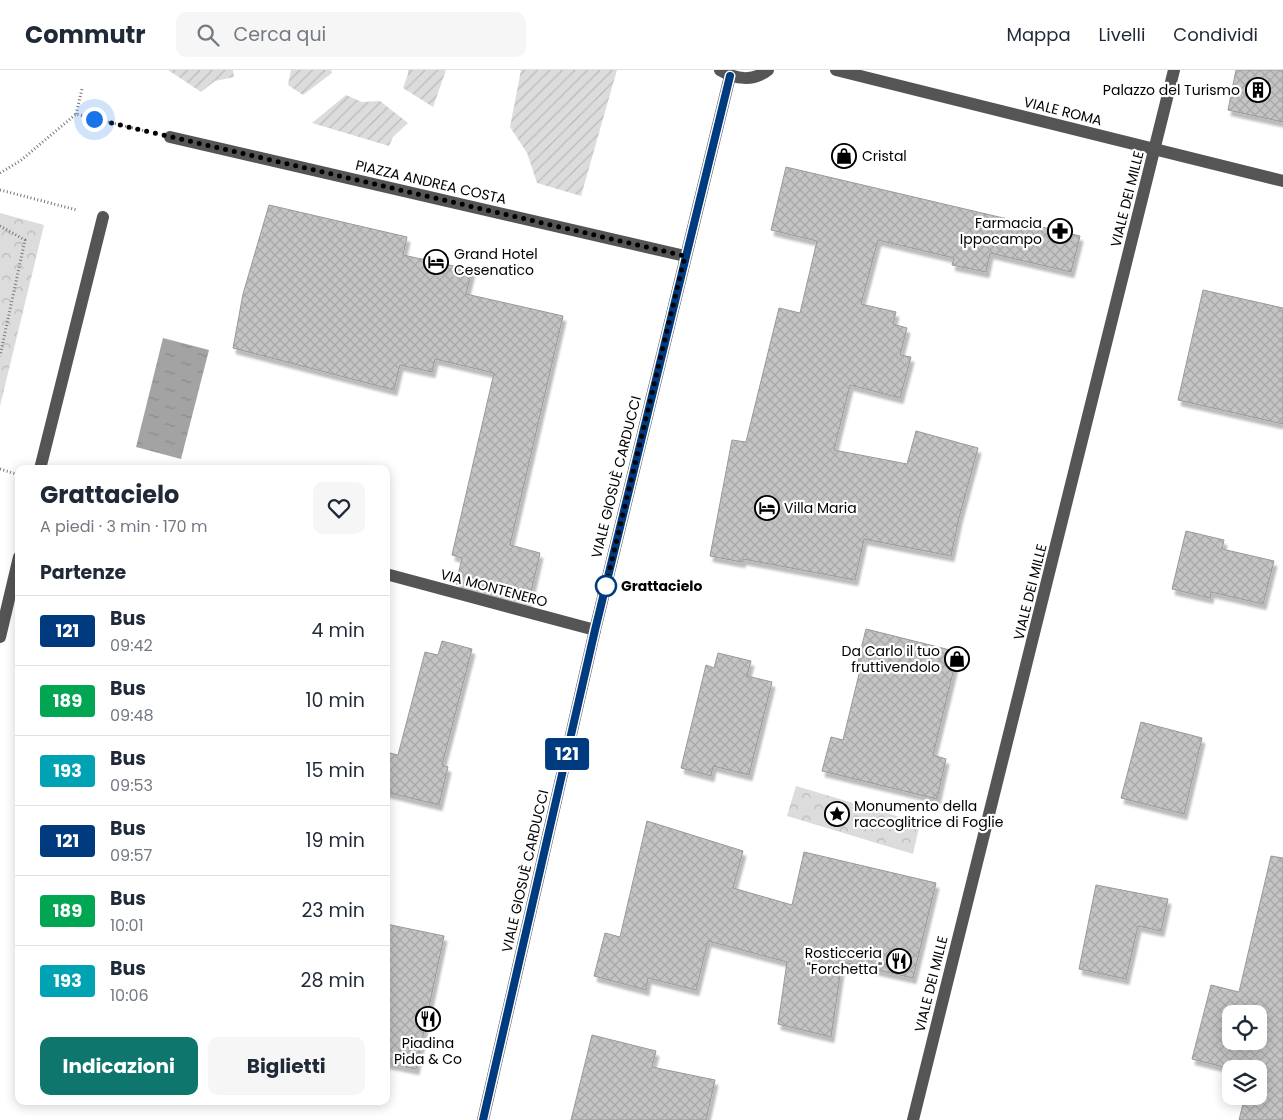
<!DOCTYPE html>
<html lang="it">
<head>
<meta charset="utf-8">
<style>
  body { margin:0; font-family:Poppins,sans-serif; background:#f6f6f7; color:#1f2937; height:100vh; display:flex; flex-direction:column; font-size:19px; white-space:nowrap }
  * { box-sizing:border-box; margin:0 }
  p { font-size:16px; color:#747a83 }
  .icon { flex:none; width:28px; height:28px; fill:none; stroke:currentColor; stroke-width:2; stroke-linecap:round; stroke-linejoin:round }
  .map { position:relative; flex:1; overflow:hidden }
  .details { position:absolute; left:15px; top:395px; width:375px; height:640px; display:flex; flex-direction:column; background:#fff; border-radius:10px; box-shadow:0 2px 12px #0003 }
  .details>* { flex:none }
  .badge { padding:0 10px; border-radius:4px; font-size:18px; line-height:32px }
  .controls { position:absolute; left:1222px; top:935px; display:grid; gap:10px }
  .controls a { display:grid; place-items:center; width:45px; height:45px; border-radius:10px; background:#fff; box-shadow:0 2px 12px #0003; font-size:25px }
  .you { position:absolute; width:25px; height:25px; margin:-12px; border:4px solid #fff; border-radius:50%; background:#1a73e8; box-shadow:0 0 0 8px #1a73e833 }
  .map>.badge { position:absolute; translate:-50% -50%; box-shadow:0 0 0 2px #fff }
  h2 { padding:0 25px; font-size:19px; line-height:45px }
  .round { display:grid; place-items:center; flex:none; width:52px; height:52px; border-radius:10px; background:#f6f6f7 }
  .overview { display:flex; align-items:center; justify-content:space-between; height:85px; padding:0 25px }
  h1 { font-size:24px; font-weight:700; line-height:38px }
  .button { display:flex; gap:10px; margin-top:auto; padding:10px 25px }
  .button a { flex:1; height:58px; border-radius:10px; background:#0f766e; color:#fff; font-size:20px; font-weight:700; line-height:58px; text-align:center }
  .button a+a { background:#f6f6f7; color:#1f2937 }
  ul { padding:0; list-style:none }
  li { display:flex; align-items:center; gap:15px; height:70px; padding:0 25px; border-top:1px solid #e0e1e3 }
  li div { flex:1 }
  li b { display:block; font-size:19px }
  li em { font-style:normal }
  li .badge { min-width:55px; font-weight:700; text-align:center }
  header { display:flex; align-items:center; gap:30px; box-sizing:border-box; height:70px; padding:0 25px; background:#fff; border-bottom:1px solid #e0e1e3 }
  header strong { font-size:24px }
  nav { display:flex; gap:28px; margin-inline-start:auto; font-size:18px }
  .search { width:350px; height:45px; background:#f6f6f7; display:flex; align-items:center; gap:12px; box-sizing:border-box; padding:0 18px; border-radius:10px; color:#747a83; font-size:19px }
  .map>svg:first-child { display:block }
</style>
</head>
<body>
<header>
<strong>Commutr</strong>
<div class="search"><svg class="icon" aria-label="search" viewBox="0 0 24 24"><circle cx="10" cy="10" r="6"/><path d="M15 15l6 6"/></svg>Cerca qui</div>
<nav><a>Mappa</a><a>Livelli</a><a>Condividi</a></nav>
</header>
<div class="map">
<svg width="1283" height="1050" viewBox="0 0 1283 1050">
  <defs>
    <pattern id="forest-crowns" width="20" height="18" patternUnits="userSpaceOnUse" patternTransform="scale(1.25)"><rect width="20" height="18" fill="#dcdcdc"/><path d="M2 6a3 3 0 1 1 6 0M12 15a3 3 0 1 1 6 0" fill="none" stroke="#bbb"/></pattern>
    <pattern id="garden-furrows" width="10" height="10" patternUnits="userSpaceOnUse" patternTransform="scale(1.25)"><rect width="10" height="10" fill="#dcdcdc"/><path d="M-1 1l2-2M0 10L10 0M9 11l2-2" fill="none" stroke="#bbb"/></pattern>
    <pattern id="water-ripples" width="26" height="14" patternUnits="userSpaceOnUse" patternTransform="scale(1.25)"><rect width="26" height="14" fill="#a3a3a3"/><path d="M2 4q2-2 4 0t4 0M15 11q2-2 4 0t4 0" fill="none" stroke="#8b8b8b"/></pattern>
    <pattern id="building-cross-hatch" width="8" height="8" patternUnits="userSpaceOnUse" patternTransform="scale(1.25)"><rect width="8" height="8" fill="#c4c4c4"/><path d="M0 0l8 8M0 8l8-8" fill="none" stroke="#a7a7a7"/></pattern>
    <filter id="shadow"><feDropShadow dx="3" dy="5.5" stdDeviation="1" flood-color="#0004"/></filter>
  </defs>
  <rect width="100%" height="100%" fill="#fff"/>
  <!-- forest -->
  <g fill="url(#forest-crowns)">
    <path d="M0,143l44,12 -44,181z"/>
    <path d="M796,716l124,37 -7,31 -126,-38z"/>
  </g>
  <!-- garden -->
  <g fill="url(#garden-furrows)">
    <path d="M168,0h65l1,7 -19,4 -14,11z"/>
    <path d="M291,0h40l1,3 -29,22 -15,-10z"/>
    <path d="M408,0h38l-13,37 -30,-19 5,-14z"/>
    <path d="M521,0h96l-36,126 -44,-13 -10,-30 -17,-26z"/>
    <path d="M346,25l16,7 18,-1 28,22 -15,14 -4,9 -77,-23z"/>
  </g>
  <!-- water -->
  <path fill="url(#water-ripples)" d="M163,268l46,12 -28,109 -45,-12z"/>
  <!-- building -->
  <g fill="url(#building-cross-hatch)" stroke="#999" fill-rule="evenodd" filter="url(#shadow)">
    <path d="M1236,0h47v52l-55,-12z"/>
    <path d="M786,97l294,69 -9,36 -81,-19 -4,19 -34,-7 2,-7 -76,-18 -17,64 35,8 -3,12 14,4 -7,27 11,2 -11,41 -50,-13 -16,65 73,14 9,-33 62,17 -19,70 -8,38 -87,-17 -9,41 -112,-21 -1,3 -32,-6 22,-116 14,2 33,-134 21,5 17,-72 -46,-11z"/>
    <path d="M269,135l138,32 -4,18 69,15 -6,24 97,22 -53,229 30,8 -11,48 -73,-17 6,-26 -10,-3 42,-182 -59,-14 -3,13 -32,-7 -6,25 -161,-42 10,-54z"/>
    <path d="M1203,220l80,18v116l-105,-24z"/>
    <path d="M1186,461l38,9 -2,9 52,12 -11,43 -52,-12 -1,6 -38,-9z"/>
    <path d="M866,559l92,23 -25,103 13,4 -9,40 -115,-28 9,-34 12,3 17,-70 -4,-1z"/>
    <path d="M442,571l30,8 -30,116 6,2 -9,38 -53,-13v-40l12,3 27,-103 13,3z"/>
    <path d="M718,583l33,8 -4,15 25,6 -23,93 -36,-9 -2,10 -30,-8 25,-103 8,3z"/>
    <path d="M1141,652l61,16 -18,76 -63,-16z"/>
    <path d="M647,751l96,30 -10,37 59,17 12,-53 132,31 -23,95 -71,-16 -11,75 -53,-13 9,-62 -79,-21 -12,49 -48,-12 -2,12 -52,-14 11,-43 15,4z"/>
    <path d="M1271,786l12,2v262h-44l6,-24h14v-27h-27l-40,-10 19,-74 28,7zM1231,944h28v27h-28z"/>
    <path d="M1096,815l72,14 -7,32 -23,-5 -12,53 -47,-10z"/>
    <path d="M386,854l58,12 -28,133 -30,-6z"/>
    <path d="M592,965l64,16 -4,16 63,13 -9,40h-135z"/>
  </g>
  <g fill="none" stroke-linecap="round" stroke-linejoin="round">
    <!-- path -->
    <g stroke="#777" stroke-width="3" stroke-dasharray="1 2.5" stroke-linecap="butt">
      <path d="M76,44l6,-25"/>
      <path d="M0,103l20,-12 56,-47 69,17"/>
      <path d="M0,120l77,20"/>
      <path d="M0,156l25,14 -25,116"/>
      <path d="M0,399l16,5"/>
    </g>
    <!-- minor -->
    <g stroke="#555" stroke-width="12">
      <path d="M720,0c15,9 33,12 48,0"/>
      <path d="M836,0l447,111"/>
      <path d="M170,67l515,119"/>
      <path d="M40,399l63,-252"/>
      <path d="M386,504l209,56"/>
      <path d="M0,567l19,-80"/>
      <path d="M483,1050l112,-490 135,-554"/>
      <path d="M913,1050l261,-1050"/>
    </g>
  </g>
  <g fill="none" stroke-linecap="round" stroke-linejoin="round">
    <defs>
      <path id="line" d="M483,1050l112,-490 135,-554"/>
    </defs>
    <!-- line casing -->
    <use href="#line" stroke="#fff" stroke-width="11"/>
    <!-- line -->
    <use href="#line" stroke="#003b80" stroke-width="8"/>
    <!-- walk -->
    <path stroke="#000" stroke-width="5" stroke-dasharray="0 9" d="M94,49l591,137 -81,337 2,-7"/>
  </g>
  <!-- icons -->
  <defs>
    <symbol id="building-ring" viewBox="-11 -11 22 22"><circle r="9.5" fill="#fff" stroke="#000" stroke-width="1.5"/><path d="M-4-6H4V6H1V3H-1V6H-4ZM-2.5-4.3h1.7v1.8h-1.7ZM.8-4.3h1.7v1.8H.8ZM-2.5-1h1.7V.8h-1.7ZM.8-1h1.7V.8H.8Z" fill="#000"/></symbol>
    <symbol id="shop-ring" viewBox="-11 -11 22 22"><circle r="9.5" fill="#fff" stroke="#000" stroke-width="1.5"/><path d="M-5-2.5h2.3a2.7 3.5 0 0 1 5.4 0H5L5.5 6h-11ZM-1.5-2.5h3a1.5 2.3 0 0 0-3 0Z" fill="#000"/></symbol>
    <symbol id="pharmacy-ring" viewBox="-11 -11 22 22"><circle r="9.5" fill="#fff" stroke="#000" stroke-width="1.5"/><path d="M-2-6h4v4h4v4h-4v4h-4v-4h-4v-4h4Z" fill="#000"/></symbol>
    <symbol id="hotel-ring" viewBox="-11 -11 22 22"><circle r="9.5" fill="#fff" stroke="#000" stroke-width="1.5"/><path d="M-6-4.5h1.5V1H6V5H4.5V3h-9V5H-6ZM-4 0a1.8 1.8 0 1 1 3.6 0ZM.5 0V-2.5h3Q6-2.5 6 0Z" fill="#000"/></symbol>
    <symbol id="sight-ring" viewBox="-11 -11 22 22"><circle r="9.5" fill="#fff" stroke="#000" stroke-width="1.5"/><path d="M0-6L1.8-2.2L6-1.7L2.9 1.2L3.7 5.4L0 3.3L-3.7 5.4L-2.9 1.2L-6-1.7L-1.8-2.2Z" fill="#000"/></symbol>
    <symbol id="restaurant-ring" viewBox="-11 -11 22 22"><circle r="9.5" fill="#fff" stroke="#000" stroke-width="1.5"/><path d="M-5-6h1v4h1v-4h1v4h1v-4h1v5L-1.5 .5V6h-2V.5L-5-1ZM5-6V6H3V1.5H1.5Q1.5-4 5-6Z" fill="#000"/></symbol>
  </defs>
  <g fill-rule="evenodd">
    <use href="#building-ring" x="1244" y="6" width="28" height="28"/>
    <use href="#shop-ring" x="830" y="72" width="28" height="28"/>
    <use href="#pharmacy-ring" x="1046" y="147" width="28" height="28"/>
    <use href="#hotel-ring" x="422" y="178" width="28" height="28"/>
    <use href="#hotel-ring" x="753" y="424" width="28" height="28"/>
    <use href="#shop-ring" x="943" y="575" width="28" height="28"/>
    <use href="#sight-ring" x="823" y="730" width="28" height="28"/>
    <use href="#restaurant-ring" x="885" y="877" width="28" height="28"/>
    <use href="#restaurant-ring" x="414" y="935" width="28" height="28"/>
  </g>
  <!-- markers -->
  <circle fill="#fff" stroke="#003b80" stroke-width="2.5" cx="606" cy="516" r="10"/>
  <g text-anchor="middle" stroke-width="4.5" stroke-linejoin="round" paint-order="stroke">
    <!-- poi labels -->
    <g font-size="14" fill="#000" stroke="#fff" text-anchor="end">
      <text x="1240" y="25">Palazzo del Turismo</text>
      <text x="862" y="91" text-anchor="start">Cristal</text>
      <text x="1042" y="158">Farmacia<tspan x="1042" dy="16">Ippocampo</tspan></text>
      <text x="454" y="189" text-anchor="start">Grand Hotel<tspan x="454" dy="16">Cesenatico</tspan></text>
      <text x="784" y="443" text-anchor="start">Villa Maria</text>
      <text x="940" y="586">Da Carlo il tuo<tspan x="940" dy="16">fruttivendolo</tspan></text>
      <text x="854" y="741" text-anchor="start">Monumento della<tspan x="854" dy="16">raccoglitrice di Foglie</tspan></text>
      <text x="882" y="888">Rosticceria<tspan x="882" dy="16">"Forchetta"</tspan></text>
      <text x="428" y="978" text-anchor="middle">Piadina<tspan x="428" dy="16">Pida &amp; Co</tspan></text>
    </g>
    <!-- street labels -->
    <g font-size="14" fill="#000" stroke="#fff">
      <text transform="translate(1063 41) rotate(14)" y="5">VIALE ROMA</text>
      <text transform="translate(431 112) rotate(13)" y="5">PIAZZA ANDREA COSTA</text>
      <text transform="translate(1127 129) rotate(-76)" y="5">VIALE DEI MILLE</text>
      <text transform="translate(616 407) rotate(-76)" y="5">VIALE GIOSUÈ CARDUCCI</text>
      <text transform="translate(494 518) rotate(15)" y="5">VIA MONTENERO</text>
      <text transform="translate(1030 522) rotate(-76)" y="5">VIALE DEI MILLE</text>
      <text transform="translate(525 801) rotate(-77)" y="5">VIALE GIOSUÈ CARDUCCI</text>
      <text transform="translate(931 914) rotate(-76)" y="5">VIALE DEI MILLE</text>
    </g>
    <!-- stop labels -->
    <g font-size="14" font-weight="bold" fill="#000" stroke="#fff" text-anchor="start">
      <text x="621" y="521">Grattacielo</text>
    </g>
  </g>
</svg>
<div class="controls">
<a><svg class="icon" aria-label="locate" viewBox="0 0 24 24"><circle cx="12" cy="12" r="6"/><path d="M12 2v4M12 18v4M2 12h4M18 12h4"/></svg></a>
<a><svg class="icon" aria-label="layers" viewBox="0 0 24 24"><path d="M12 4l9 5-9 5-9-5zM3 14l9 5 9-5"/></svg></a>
</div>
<div class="you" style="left:94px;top:49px"></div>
<b class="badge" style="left:567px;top:684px;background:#003b80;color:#fff">121</b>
<section class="details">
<div class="overview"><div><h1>Grattacielo</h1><p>A piedi · 3 min · 170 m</p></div><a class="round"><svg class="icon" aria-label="heart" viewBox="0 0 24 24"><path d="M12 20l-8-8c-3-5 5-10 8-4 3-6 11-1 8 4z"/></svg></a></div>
<h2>Partenze</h2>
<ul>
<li><span class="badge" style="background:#003b80;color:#fff">121</span><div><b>Bus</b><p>09:42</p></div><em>4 min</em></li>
<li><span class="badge" style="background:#00a651;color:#fff">189</span><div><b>Bus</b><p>09:48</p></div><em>10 min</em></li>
<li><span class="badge" style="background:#00a3b4;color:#fff">193</span><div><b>Bus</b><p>09:53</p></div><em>15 min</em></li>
<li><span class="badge" style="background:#003b80;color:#fff">121</span><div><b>Bus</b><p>09:57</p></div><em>19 min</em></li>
<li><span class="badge" style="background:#00a651;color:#fff">189</span><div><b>Bus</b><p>10:01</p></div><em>23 min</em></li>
<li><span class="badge" style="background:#00a3b4;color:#fff">193</span><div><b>Bus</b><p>10:06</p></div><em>28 min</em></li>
</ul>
<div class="button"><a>Indicazioni</a><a>Biglietti</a></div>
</section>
</div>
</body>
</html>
